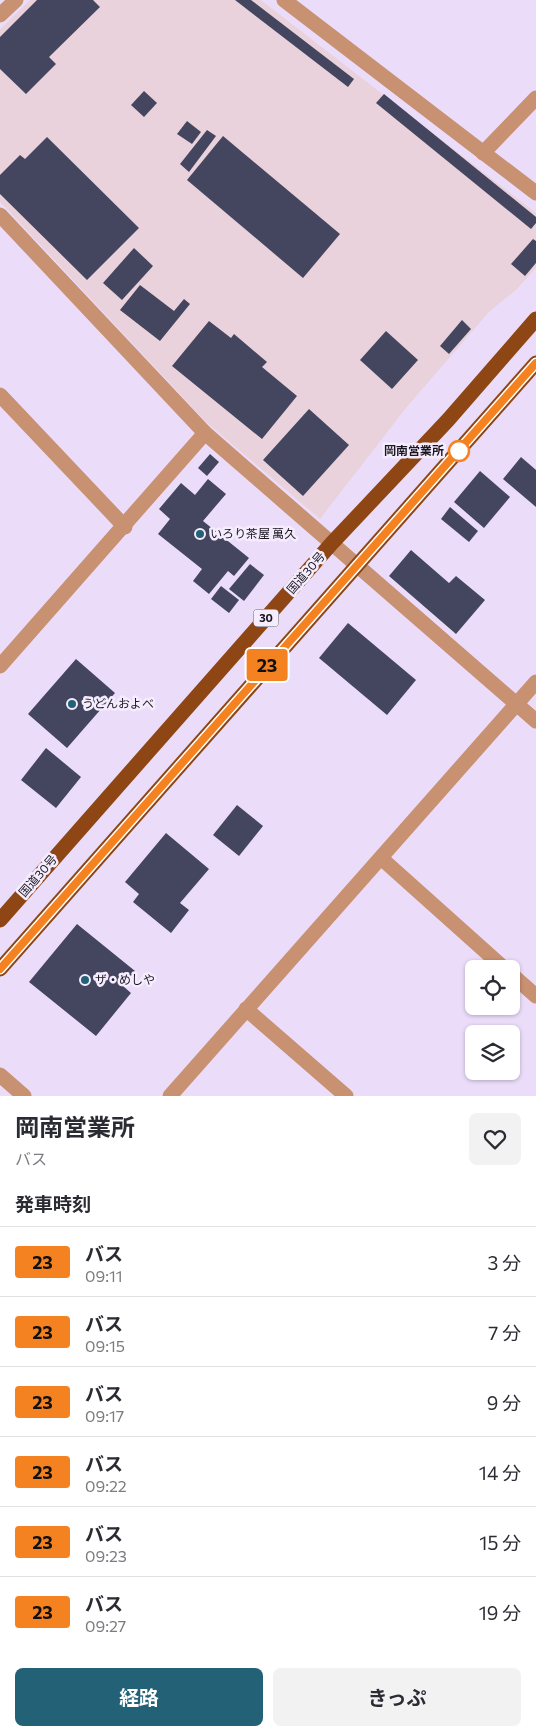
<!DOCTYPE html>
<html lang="ja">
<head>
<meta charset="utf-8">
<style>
  body { margin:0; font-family:Commissioner,"Noto Sans JP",sans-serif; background:#f2f2f3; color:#2b2b33; height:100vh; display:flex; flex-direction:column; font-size:19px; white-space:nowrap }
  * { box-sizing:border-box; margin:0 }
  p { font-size:16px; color:#7c7c81 }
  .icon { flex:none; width:28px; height:28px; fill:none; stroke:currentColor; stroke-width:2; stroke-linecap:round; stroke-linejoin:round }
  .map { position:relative; height:1096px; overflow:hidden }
  .side { display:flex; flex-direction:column; background:#fff; flex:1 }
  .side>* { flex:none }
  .badge { padding:0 10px; border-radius:4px; font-size:18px; line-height:32px }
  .fabs { position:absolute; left:465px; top:960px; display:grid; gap:10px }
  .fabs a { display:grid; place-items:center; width:55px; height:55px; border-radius:8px; background:#fff; box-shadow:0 1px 4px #0004; font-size:25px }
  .map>.badge { position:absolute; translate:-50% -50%; box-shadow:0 0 0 2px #fff }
  h2 { padding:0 15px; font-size:19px; line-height:45px }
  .round { display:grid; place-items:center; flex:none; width:52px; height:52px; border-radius:8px; background:#f2f2f3 }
  .headline { display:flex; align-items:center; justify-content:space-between; height:85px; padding:0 15px }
  h1 { font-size:24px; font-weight:700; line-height:38px }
  .action { display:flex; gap:10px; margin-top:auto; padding:10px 15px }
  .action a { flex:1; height:58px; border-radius:8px; background:#236177; color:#fff; font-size:20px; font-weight:700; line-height:58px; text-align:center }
  .action a+a { background:#f2f2f3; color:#2b2b33 }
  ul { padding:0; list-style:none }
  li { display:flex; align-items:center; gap:15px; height:70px; padding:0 15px; border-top:1px solid #e1e1e2 }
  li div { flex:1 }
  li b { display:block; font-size:19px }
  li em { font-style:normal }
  li .badge { min-width:55px; font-weight:700; text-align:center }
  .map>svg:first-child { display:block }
</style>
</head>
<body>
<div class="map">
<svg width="536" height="1096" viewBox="0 0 536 1096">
  <rect width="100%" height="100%" fill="#ebddfa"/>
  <!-- industrial -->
  <path fill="#ead2dd" d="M30,0h231l275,213v55l-19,21 -28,23 -83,96 -86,111 -114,-97 -206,-220v-173z"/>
  <!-- building -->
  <g fill="#44455e">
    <path d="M37,0h56l7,7 -51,50 7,7 -30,30 -26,-25v-32z"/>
    <path d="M235,0h16l103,79 -6,8z"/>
    <path d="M144,91l13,12 -13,14 -13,-12z"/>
    <path d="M384,94l152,123v6l-5,6 -155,-126z"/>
    <path d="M187,121l14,11 -9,12 -15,-10z"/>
    <path d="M207,130l9,6 -27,36 -9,-8z"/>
    <path d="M223,136l117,98 -37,44 -116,-98z"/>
    <path d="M47,137l92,91 -52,52 -87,-86v-19l20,-20 5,4z"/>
    <path d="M533,239l3,2v22l-11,13 -14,-12z"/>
    <path d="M134,248l19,18 -31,34 -19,-17z"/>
    <path d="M140,285l34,26 10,-12 6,5 -30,37 -40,-31z"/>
    <path d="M462,320l9,9 -22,25 -9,-8z"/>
    <path d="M209,321l22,17 3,-4 33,28 -5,5 35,29 -35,43 -90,-73z"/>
    <path d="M386,331l32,29 -26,29 -32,-29z"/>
    <path d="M309,409l40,36 -46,51 -40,-36z"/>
    <path d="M210,454l9,8 -12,14 -9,-8z"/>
    <path d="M521,457l15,13v37l-33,-28z"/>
    <path d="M480,471l30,26 -26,31 -30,-26z"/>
    <path d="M208,479l18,15 -23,27 46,37 -15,18 -6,-5 -19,23 -16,-13 9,-12 -44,-35 12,-15 -11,-10 22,-26 14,12z"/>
    <path d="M450,507l28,24 -9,11 -28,-23z"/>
    <path d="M411,550l38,33 7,-7 29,24 -29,34 -67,-58z"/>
    <path d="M250,564l14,11 -20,26 -15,-12z"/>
    <path d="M221,586l18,14 -10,13 -18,-14z"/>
    <path d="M348,623l68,57 -29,35 -68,-57z"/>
    <path d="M76,659l39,34 -48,55 -39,-34z"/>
    <path d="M46,748l35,29 -25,31 -35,-28z"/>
    <path d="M237,805l26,21 -24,30 -26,-21z"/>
    <path d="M166,833l43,36 -29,34 9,7 -18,23 -38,-31 6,-8 -14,-12z"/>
    <path d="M77,924l58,47 -12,15 8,7 -35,43 -67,-54z"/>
  </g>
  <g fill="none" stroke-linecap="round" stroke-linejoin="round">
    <!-- minor -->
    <g stroke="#c89172" stroke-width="15">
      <path d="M284,0l252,193"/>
      <path d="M0,15l16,-15"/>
      <path d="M483,153l53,-55"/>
      <path d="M0,215l205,218 331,288"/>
      <path d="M0,395l125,132"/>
      <path d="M0,666l205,-233"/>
      <path d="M381,858l124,111"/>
      <path d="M511,974l25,22"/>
      <path d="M246,1009l100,87"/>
      <path d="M0,1075l24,21"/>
      <path d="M170,1096l366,-414"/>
    </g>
    <!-- trunk -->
    <g stroke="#8e4614" stroke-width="15">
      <path d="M0,920l332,-377 116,-123 88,-101"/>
      <path d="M0,969l536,-606"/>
    </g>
  </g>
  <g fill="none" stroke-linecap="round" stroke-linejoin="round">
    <defs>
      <path id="line" d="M0,969l536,-606"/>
    </defs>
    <!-- line casing -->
    <use href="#line" stroke="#fff" stroke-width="11"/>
    <!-- line -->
    <use href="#line" stroke="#f58220" stroke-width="8"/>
  </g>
  <!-- markers -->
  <circle fill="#fff" stroke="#f58220" stroke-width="2.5" cx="459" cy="451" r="10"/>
  <g fill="#236177" stroke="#f5edfe" stroke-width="2">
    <circle cx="200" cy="534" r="5"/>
    <circle cx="72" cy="704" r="5"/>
    <circle cx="85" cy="980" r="5"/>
  </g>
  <g text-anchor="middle" stroke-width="5" stroke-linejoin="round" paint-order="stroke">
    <!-- shield labels -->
    <rect fill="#f5edfe" stroke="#5c5662" stroke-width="1" x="253.5" y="609.5" width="25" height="17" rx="4"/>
    <g font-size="11" font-weight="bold" fill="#1a151f">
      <text x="266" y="622">30</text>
    </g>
    <!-- stop labels -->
    <g font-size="12" font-weight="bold" fill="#1a151f" stroke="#f5edfe" text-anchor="end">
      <text x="444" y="455">岡南営業所</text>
    </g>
    <!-- poi labels -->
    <g font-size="12" fill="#1a151f" stroke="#f5edfe" text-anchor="start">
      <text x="210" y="538">いろり茶屋 萬久</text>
      <text x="82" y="708">うどんおよべ</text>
      <text x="95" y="984">ザ・めしや</text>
    </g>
    <!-- street labels -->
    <g font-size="12" fill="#1a151f" stroke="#f5edfe">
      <text transform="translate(306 573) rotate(-49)" y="4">国道30号</text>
      <text transform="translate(38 876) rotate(-49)" y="4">国道30号</text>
    </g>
  </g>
</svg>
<div class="fabs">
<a><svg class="icon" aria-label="locate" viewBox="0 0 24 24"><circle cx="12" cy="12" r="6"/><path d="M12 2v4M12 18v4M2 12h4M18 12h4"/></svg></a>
<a><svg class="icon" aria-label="layers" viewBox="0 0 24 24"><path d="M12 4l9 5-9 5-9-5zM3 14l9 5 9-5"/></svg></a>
</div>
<b class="badge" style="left:267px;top:665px;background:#f58220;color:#111">23</b>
</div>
<section class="side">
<div class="headline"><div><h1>岡南営業所</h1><p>バス</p></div><a class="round"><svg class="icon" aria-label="heart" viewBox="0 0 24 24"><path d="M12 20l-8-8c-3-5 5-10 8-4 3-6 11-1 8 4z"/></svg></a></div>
<h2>発車時刻</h2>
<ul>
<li><span class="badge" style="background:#f58220;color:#111">23</span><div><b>バス</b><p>09:11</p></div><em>3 分</em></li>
<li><span class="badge" style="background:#f58220;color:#111">23</span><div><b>バス</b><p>09:15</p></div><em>7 分</em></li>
<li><span class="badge" style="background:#f58220;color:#111">23</span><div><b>バス</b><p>09:17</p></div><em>9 分</em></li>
<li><span class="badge" style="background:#f58220;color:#111">23</span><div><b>バス</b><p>09:22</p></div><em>14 分</em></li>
<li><span class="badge" style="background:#f58220;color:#111">23</span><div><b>バス</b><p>09:23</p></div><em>15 分</em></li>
<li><span class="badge" style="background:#f58220;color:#111">23</span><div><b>バス</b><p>09:27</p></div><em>19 分</em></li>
</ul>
<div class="action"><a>経路</a><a>きっぷ</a></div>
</section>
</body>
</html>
